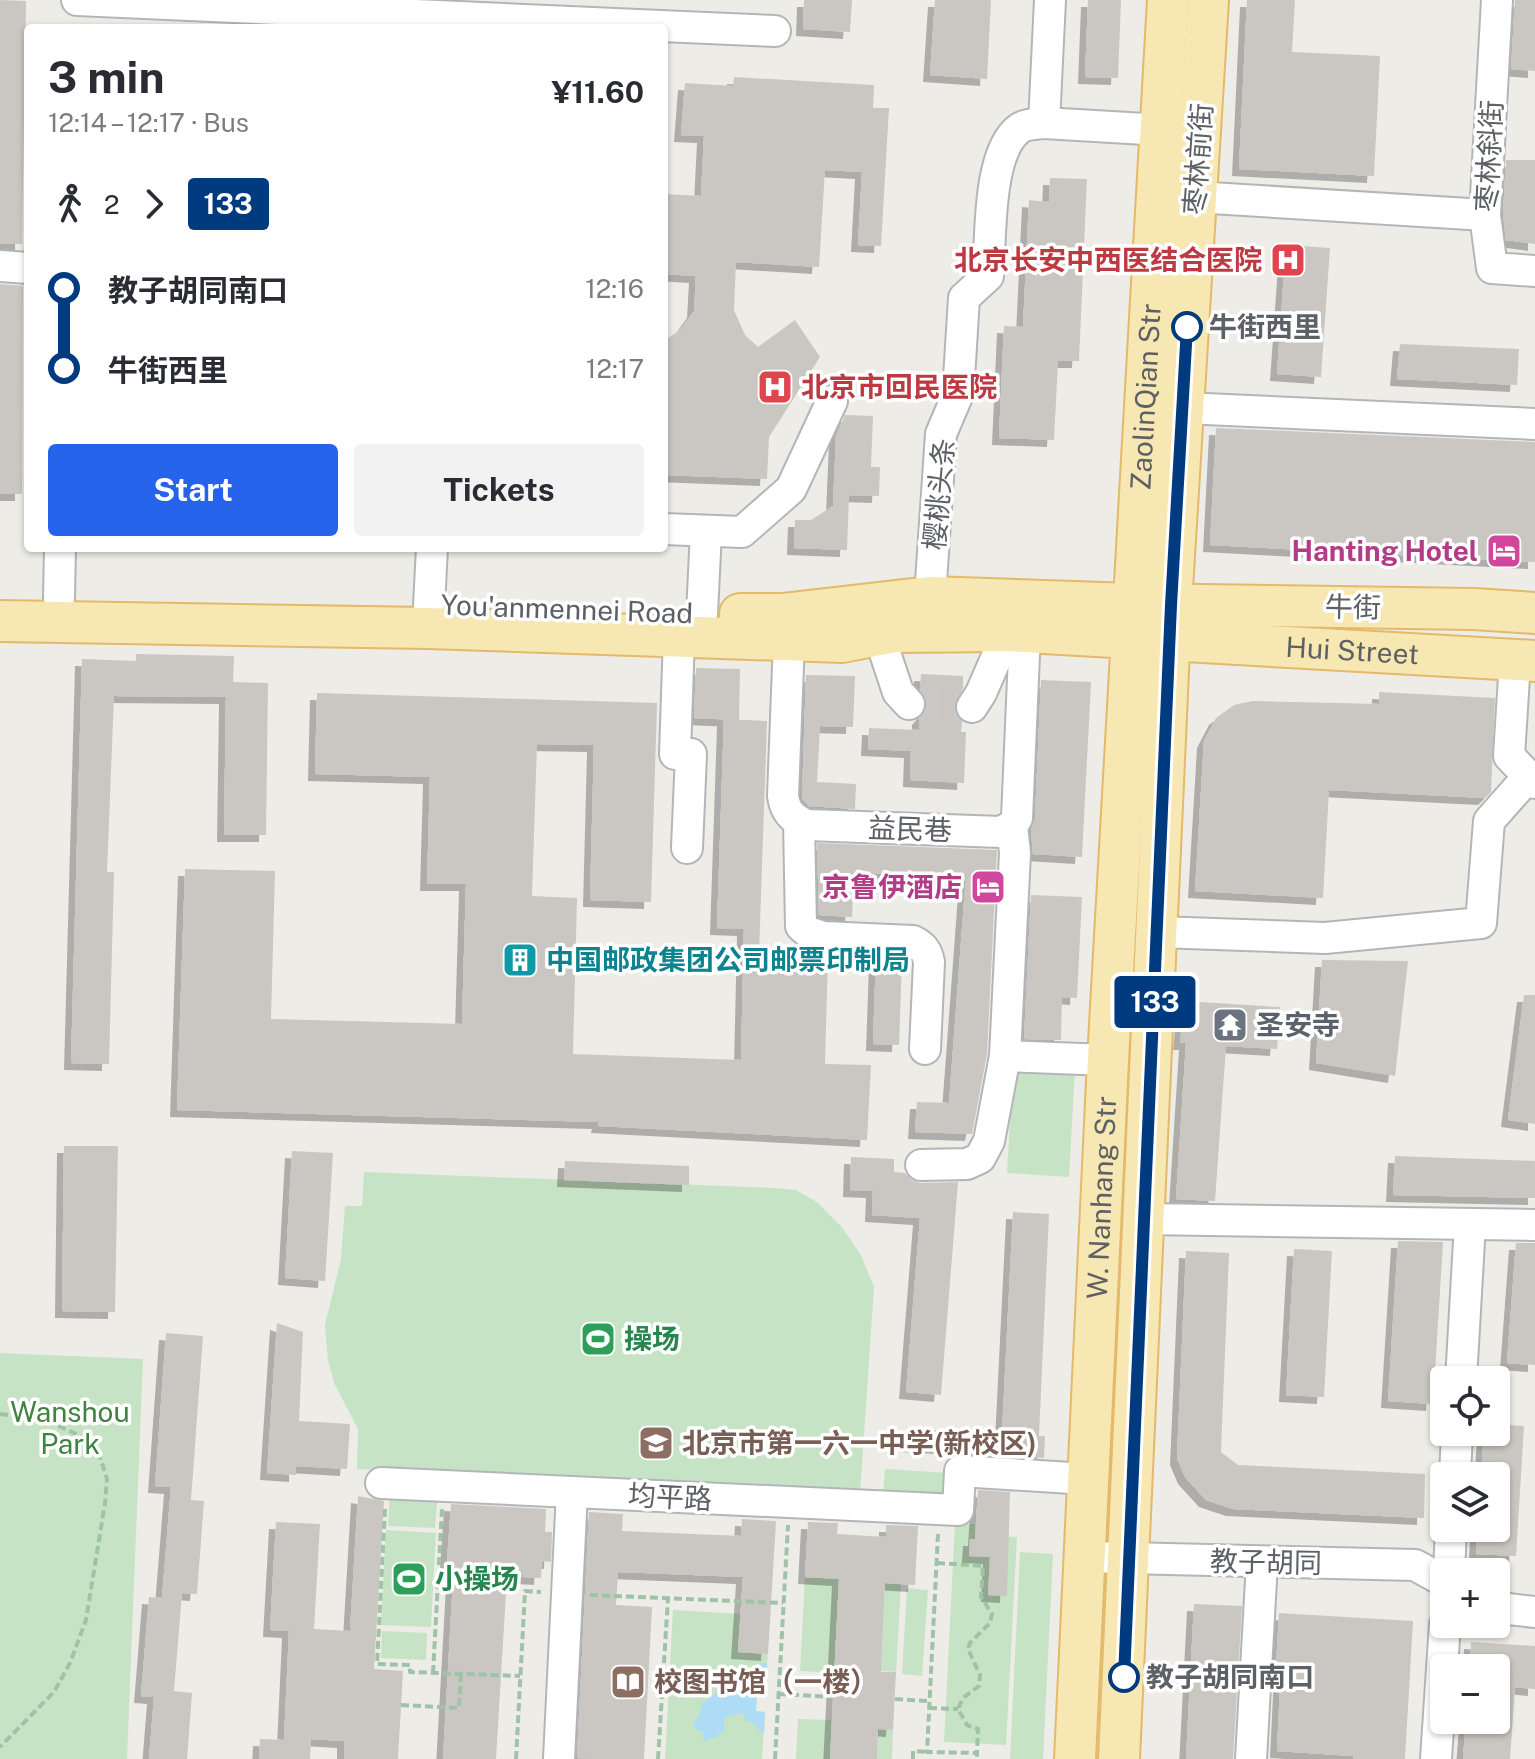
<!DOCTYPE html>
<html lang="en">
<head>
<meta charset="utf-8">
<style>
  body { margin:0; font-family:"Public Sans","Noto Sans SC",sans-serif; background:#f2f2f3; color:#2b2b33; height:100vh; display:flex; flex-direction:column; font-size:30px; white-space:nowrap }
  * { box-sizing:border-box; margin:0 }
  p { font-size:26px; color:#7c7c81 }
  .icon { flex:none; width:44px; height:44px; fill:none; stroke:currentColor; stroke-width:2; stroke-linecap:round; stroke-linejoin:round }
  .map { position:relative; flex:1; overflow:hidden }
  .side { position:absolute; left:24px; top:24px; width:644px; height:528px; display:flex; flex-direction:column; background:#fff; border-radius:8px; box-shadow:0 2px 6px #0004 }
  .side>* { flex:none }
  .badge { padding:0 16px; border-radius:6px; font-size:28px; line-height:52px }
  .fabs { position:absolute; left:1430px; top:1366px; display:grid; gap:16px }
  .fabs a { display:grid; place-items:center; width:80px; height:80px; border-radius:8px; background:#fff; box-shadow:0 2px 6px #0004; font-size:40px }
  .map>.badge { position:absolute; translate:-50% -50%; box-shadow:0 0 0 4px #fff }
  .legs { display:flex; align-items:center; gap:12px; height:88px; padding:0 24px; font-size:26px }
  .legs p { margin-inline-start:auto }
  .overview { display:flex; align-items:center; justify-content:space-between; height:136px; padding:0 24px }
  h1 { font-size:44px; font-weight:700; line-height:60px }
  .primary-button { display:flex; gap:16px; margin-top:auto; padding:16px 24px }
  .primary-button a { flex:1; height:92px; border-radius:8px; background:#2563eb; color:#fff; font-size:32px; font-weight:700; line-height:92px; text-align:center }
  .primary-button a+a { background:#f2f2f3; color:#2b2b33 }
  ul { padding:0 24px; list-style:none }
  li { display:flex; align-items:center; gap:28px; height:80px; font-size:30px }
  li i { display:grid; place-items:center; width:12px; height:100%; margin:0 10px; background:currentColor }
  li i::after { content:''; width:20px; height:20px; margin:-10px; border:6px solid; border-radius:50%; background:#fff }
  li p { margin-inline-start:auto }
  li:first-child i { background:linear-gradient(#0000 50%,currentColor 0) }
  li:last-child i { background:linear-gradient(currentColor 50%,#0000 0) }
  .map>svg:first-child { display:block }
</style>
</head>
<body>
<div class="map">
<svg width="1535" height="1759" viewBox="0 0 1535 1759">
  <defs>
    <filter id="shadow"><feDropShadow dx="-7" dy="7" stdDeviation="0" flood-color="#0004"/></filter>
  </defs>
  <rect width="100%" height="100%" fill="#eeece6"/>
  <!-- green -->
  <g fill="#c7e3c5">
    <path d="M1013,1065l62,3 -6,109 -62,-4z"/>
    <path d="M364,1172l411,16 21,2 21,12 24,24 20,29 13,32 -14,207 -503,-25 1,-40 -23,-44 -7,-24 -3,-36 16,-66 4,-53h17z"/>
    <path d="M0,1353l143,6 -16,400h-127z"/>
    <path d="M885,1469l65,4 -2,23 -65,-4z"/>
    <path d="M390,1489l48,3 -3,36 -47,-2z"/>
    <path d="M955,1523l21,1v11l41,2 -11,208 -62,-3z"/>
    <path d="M386,1530l50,3 -5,94 -50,-2z"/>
    <path d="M1020,1552l33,2 -10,205h-33z"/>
    <path d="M805,1577l34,2 -5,94 -34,-2z"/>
    <path d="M885,1583l16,1 -5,88 -15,-1z"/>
    <path d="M907,1588l21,2 -6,86 -20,-2z"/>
    <path d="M673,1610l67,4 -2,38 30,2 -2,27h-8l-2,30 9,1 -3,47h-97z"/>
    <path d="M382,1631l45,2 -1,27 -45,-2z"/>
    <path d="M798,1719l34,1 -2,39h-34z"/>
    <path d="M878,1729l15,1 -1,29h-15z"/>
  </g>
  <!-- water -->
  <path fill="#aedbf6" d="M741,1663l9,8 6,-1 5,-7 6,1 -1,17h-8l-2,30 9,1 -1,22 -12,-12h-5l-4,-9c-8,1 -13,2 -19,6v15l-4,-2 -3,5 -8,2 -3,3 -3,-3 2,-6 -10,-5 -2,-4 7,-10 2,-11 15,-10 8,-15 7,-1 2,6z"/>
  <!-- building -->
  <g fill="#cac7c2" filter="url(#shadow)">
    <path d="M0,0l26,1 -4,243h-22z"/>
    <path d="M804,0h48l-2,32 -47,-3z"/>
    <path d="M935,0h56l-4,79 -57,-4z"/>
    <path d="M1088,0h33l-3,78 -33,-1z"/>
    <path d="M1247,0h48l-3,52 88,4 -6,120 -135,-7z"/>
    <path d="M1515,0h20v71l-24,-2z"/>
    <path d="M734,77l140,8 -1,23h16l-8,138 -23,-1 4,-73 -37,-2 -6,97 -83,-5 -2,48 11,25 13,12 37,-27 25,37 -51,80 -2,42 -103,-4v-134l17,-12 13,-18 2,-35 -32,-2v-80l37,2 3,-60 -23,-1 4,-52 48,3z"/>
    <path d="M1506,160h29v84l-29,-4 -3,-26z"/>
    <path d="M1050,178l37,1 -8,182h-21l-4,79 -55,-2 5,-112 19,1 6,-127 20,2z"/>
    <path d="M1286,245l44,3 -9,129 -44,-3z"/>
    <path d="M0,284l23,2 -1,208h-22z"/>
    <path d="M1400,344l119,5 -2,36 -120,-6z"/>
    <path d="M845,415l28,1 -2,51h9l-1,29 -30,-1 -2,55 -53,-2 1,-28h16l22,-14 3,-70z"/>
    <path d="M1216,428l319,14v120l-325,-17z"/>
    <path d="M136,654l98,2 -1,26 35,1 -2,152h-42l2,-138 -112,-1 -7,176h7l-5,192 -38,-1 11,-404 54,2z"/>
    <path d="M696,668l44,1 -1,51 -45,-2z"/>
    <path d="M921,674l42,2v12l-9,19 2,9 6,6 -1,10h5l-2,51 -54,-3 1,-29 -43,-2 1,-21 50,2v-12l7,-8 1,-9 -7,-11z"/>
    <path d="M806,675l49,1 -2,51 -33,-1 -3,56 39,2 -1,25 -46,-3 -7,-7z"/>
    <path d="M1041,680l50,2 -9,175 -49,-3 -2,-24 4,-11z"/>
    <path d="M1379,692l116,6 -4,94 -6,6 -156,-8 -6,108 -128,-7 9,-150 12,-23 18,-13 19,-4 126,3z"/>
    <path d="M317,693l340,10 -6,199 -61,-2 4,-155 -57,-1 -5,152 45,2 -4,156 168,6 3,-131 -27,-1 7,-209 43,2 -8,232 69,2 -3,109 46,1 -4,75 -269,-14 1,-4 -422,-12 8,-241 90,2 -4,148 191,5 4,-140h-39l3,-107 -115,-3z"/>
    <path d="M817,843l180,7 -10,204 -15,80 -57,-2 2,-30 32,1 17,-228 -112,-2 -2,44 -33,-2z"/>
    <path d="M1031,895l51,2 -5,101 -15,-1 -1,43 -37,-1z"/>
    <path d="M876,957l26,2 -3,86 -26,-1z"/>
    <path d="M1322,960l86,1 -13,115 -79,-13z"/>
    <path d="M1524,995h11v129l-27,-4z"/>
    <path d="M1184,1001l96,6 -3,42 -51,-3 -11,155 -39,-2 10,-156h-6z"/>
    <path d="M64,1146h54l-3,166 -53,-1z"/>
    <path d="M292,1151l41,2 -8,128 -40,-3z"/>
    <path d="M1395,1156l140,5v37l-142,-3z"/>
    <path d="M851,1157l43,2v13l11,1 7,7 9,3 37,-1 -17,213 -35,-3 14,-174 -48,-3 1,-24 -23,-1z"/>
    <path d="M565,1161l124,5v19l-125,-5z"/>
    <path d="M1013,1212l36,2 -10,222h6l-1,22 -64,-4 1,-5 -73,-4v-16l94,5z"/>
    <path d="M1398,1241l45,1 -10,162 -45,-3z"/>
    <path d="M1516,1243h19v122l-28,-2z"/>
    <path d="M1294,1249l38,2 -8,146 -38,-2z"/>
    <path d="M1186,1251l43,2 -8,199 17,13 187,9 -1,44 -191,-9 -27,-9 -21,-23 -8,-19z"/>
    <path d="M277,1323l26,9 -4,89 51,3 -3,45 -51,-3v9l-29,-2z"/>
    <path d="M166,1333l37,3 -12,164 13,1 -7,93 -15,-1 -8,98 18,2 -5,66h-38l5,-62 -13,-1 8,-99 13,1 9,-111 -16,-1z"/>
    <path d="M1496,1424l28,2 -8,130 -40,-2 1,-26h19v-52h-15l3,-44h12z"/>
    <path d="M978,1490l32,2 -3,104 -19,-1 2,-38 -21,-1 1,-17h5z"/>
    <path d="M358,1496l26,5 -10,168 29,2 -5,88h-54v-18l-33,-2 -1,20h-51l1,-20 24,1 5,-109 -19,-1 6,-108 44,2 -6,105 36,2z"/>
    <path d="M451,1504l95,5 -1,23h7l-1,30 -9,-1 -1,17 -34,-2 -11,183h-53l11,-197h-7z"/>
    <path d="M589,1512l34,2 -1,17 119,5 1,-17 34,2 -8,133 -30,-2 5,-75 -125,-5 -2,33 36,2 -8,152 -67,-1z"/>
    <path d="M808,1522l30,1 -1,11 49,3v-12l32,1 -3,59 -30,-2 -4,89h15l-3,58 -15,-1 -1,30h-47l9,-180 -34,-2z"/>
    <path d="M1194,1604l48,2 -9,153h-47z"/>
    <path d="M1279,1613l134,8 -8,138h-52v-3l-76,-5 4,-83 -5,-1z"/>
    <path d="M1471,1642l64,4v43l-20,-2 -5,72h-47l3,-39h30v-52h-26z"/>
  </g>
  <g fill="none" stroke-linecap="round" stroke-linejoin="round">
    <!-- minor-tunnel -->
    <path stroke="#cac9c6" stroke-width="30" stroke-dasharray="30 15" stroke-linecap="butt" d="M909,704l63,3"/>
    <defs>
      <g id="minor">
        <path d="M77,0l698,31"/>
        <path d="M1497,0l-12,215 7,53 43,3"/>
        <path d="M1044,123l118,7"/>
        <path d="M1195,197l290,18"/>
        <path d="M0,266l28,2"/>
        <path d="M1183,408l352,16"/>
        <path d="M664,529l78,3 49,-43 41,-88"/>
        <path d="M930,597l11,-163 17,-40 6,-96 24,-22c3,-37 -1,-125 32,-148 6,-4 16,-4 24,-5l6,-123"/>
        <path d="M59,598l1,-50"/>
        <path d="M429,605l3,-57"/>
        <path d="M702,614l4,-83"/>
        <path d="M879,635l19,57 11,12"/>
        <path d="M679,636l-4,118h16l-4,94"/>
        <path d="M789,640l-6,156c2,15 9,23 24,29l194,7 11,-6 5,-8 8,-186"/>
        <path d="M1515,661l-6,95 26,27"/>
        <path d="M972,707l9,-14 27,-62"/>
        <path d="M799,822l2,104 7,6 15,5 90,4c10,5 14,10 16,21l-4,87"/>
        <path d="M1158,932l167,6 156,-15 8,-102 39,-44"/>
        <path d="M1005,1056l103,4"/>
        <path d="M921,1165l46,-1 13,-6 9,-17 16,-85 10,-203 -3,-27"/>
        <path d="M1145,1219l390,6"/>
        <path d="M1461,1380l9,-156"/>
        <path d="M1455,1476l2,-44"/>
        <path d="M381,1483l577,27 2,-39 127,8"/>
        <path d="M1084,1557l331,8 29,16"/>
        <path d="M1449,1572l2,-44"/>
        <path d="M1496,1604l12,5 27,3"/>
        <path d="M559,1759l13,-267"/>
        <path d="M1251,1759l11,-197"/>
        <path d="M1436,1759l9,-135"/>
      </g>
      <g id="major">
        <path d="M740,614h42l148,-17 203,7 341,5 61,4"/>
        <path id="s1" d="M0,621l427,7 415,14 52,-10 114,-1 527,30"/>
        <path id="s2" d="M1075,1759l33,-699 60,-1060"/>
        <path d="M1119,1759l52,-1154 37,-605"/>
      </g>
    </defs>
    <!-- minor casing -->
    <use href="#minor" stroke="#b3b6b9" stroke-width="34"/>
    <!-- major casing -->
    <use href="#major" stroke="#e3b96a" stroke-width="44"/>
    <!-- path -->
    <g stroke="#9ec3a7" stroke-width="4" stroke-dasharray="8 4" stroke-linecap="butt">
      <path d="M0,1414l42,5 37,16 20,19 8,25 -2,24 -19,117 -16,43 -16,29 -54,55"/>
      <path d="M385,1509l-8,155 33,1v7l110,4"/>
      <path d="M938,1534l-11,218 50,1v6"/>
      <path d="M937,1563l46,3 -2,31 11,17 -2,9 -20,20 -2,6 12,26 -1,11 -16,12 -5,11 9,16 11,4 -1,24"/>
      <path d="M590,1595l193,8"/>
      <path d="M433,1673l9,-164"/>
      <path d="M779,1694l54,3"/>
      <path d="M895,1699l34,2"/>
      <path d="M401,1705l58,3 2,-34"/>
      <path d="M929,1708l29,1"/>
      <path d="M516,1759l9,-168 16,1"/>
      <path d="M658,1759l10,-161"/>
      <path d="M775,1759l13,-234"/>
      <path d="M913,1759v-8l14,1"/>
    </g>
    <!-- minor -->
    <use href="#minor" stroke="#fff" stroke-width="30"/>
    <!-- major -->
    <use href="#major" stroke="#f7e7b2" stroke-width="40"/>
  </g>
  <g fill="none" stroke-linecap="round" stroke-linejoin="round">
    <defs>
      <path id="line-1" d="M1124,1677l47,-1072 16,-278"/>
    </defs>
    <!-- line-1 casing -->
    <use href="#line-1" stroke="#fff" stroke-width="18"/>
    <!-- line-1 -->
    <use href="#line-1" stroke="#003b80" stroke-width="12"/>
  </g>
  <!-- icons -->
  <defs>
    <symbol id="hospital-square" viewBox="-11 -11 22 22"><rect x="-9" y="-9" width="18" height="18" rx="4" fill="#e0444e" stroke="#fff"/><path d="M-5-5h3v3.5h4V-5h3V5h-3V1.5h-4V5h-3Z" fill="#fff"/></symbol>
    <symbol id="hotel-square" viewBox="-11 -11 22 22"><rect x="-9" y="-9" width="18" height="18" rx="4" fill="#d1479c" stroke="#fff"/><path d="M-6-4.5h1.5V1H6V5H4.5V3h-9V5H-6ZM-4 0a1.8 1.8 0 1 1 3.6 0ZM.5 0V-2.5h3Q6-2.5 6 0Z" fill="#fff"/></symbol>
    <symbol id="building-square" viewBox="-11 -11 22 22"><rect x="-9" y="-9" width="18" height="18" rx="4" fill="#0f9aa8" stroke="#fff"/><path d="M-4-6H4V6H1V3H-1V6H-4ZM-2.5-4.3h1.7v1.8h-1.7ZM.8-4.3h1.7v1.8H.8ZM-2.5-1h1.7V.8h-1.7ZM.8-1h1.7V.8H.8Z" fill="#fff"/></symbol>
    <symbol id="temple-square" viewBox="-11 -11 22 22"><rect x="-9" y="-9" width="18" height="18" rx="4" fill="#6b7280" stroke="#fff"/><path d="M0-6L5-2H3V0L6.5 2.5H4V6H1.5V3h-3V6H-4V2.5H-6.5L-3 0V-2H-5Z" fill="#fff"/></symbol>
    <symbol id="stadium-square" viewBox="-11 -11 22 22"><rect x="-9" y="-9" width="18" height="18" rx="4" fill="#2e9e5b" stroke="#fff"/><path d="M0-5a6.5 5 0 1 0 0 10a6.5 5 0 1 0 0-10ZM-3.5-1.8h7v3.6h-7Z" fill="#fff"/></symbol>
    <symbol id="school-square" viewBox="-11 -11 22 22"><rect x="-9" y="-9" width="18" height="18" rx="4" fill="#8d6e63" stroke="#fff"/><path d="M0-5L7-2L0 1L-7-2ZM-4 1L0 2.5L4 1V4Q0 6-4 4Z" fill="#fff"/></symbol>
    <symbol id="library-square" viewBox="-11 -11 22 22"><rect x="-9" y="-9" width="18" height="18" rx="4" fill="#8d6e63" stroke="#fff"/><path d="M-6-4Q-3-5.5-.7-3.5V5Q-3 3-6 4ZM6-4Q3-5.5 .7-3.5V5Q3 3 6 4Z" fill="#fff"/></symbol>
  </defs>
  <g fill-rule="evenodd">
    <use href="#hospital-square" x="1268" y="240" width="40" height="40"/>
    <use href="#hospital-square" x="755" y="367" width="40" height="40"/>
    <use href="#hotel-square" x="1484" y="531" width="40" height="40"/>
    <use href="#hotel-square" x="968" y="867" width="40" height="40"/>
    <use href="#building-square" x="500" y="940" width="40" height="40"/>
    <use href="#temple-square" x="1210" y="1005" width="40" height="40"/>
    <use href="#stadium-square" x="578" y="1319" width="40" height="40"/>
    <use href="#school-square" x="636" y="1423" width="40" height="40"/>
    <use href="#stadium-square" x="389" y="1559" width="40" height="40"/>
    <use href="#library-square" x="608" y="1662" width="40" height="40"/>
  </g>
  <!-- markers -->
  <g fill="#fff" stroke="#003b80" stroke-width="4">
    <circle cx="1187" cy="327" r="14"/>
    <circle cx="1124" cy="1677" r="14"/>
  </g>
  <g text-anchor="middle" stroke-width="7" stroke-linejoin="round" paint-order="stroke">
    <!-- street labels -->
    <g font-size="28" fill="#5d6165" stroke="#fff">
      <text transform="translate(1489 156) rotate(-87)" y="10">枣林斜街</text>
      <text transform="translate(1198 159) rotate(-86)" y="10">枣林前街</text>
      <text dy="10" stroke="none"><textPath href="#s2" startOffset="1364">ZaolinQian Str</textPath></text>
      <text transform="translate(939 494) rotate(-85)" y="10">樱桃头条</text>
      <text transform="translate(1353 607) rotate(1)" y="10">牛街</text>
      <text transform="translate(567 609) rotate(2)" y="10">You'anmennei Road</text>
      <text dy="10" stroke="none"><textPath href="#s1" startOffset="1354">Hui Street</textPath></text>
      <text transform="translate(910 829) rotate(2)" y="10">益民巷</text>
      <text dy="10" stroke="none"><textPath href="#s2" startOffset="562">W. Nanhang Str</textPath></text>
      <text transform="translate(670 1497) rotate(3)" y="10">均平路</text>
      <text transform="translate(1266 1562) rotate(1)" y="10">教子胡同</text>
    </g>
    <!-- health labels -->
    <g font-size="28" font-weight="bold" fill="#be3a42" stroke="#fff" text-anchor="end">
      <text x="1262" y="270">北京长安中西医结合医院</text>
      <text x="801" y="397" text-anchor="start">北京市回民医院</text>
    </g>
    <!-- stop labels -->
    <g font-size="28" font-weight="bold" fill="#5d6165" stroke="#fff" text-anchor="start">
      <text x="1209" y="337">牛街西里</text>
      <text x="1146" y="1687">教子胡同南口</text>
    </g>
    <!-- hotel labels -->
    <g font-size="28" font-weight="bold" fill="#b23c85" stroke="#fff" text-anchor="end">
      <text x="1478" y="561">Hanting Hotel</text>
      <text x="962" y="897">京鲁伊酒店</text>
    </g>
    <!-- culture labels -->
    <g font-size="28" font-weight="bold" fill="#0d838f" stroke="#fff" text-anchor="start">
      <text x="546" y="970">中国邮政集团公司邮票印制局</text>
    </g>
    <!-- worship labels -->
    <g font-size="28" font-weight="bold" fill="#5b616d" stroke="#fff" text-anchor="start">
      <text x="1256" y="1035">圣安寺</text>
    </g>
    <!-- leisure labels -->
    <g font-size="28" font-weight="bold" fill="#27864d" stroke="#fff" text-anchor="start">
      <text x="624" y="1349">操场</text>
      <text x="435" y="1589">小操场</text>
    </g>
    <!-- park labels -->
    <g font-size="28" fill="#40823f" stroke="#fff">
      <text x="70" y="1422">Wanshou<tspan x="70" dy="32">Park</tspan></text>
    </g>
    <!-- education labels -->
    <g font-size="28" font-weight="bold" fill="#785e54" stroke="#fff" text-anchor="start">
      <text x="682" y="1453">北京市第一六一中学(新校区)</text>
      <text x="654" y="1692">校图书馆（一楼）</text>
    </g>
  </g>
</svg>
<div class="fabs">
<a><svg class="icon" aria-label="locate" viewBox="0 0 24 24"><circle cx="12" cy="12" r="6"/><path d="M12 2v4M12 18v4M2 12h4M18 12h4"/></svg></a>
<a><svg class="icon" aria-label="layers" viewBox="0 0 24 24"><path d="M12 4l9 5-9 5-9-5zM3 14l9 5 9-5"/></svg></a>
<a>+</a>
<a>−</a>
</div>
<b class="badge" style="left:1155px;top:1002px;background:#003b80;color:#fff">133</b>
<section class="side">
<div class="overview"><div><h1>3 min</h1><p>12:14 – 12:17 · Bus</p></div><b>¥11.60</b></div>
<div class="legs"><svg class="icon" aria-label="walk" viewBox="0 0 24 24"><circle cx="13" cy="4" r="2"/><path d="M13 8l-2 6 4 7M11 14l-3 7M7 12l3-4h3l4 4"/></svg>2<svg class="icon" aria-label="forward" viewBox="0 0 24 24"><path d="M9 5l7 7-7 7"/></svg><b class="badge" style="background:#003b80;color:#fff">133</b></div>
<ul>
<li><i style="color:#003b80"></i><b>教子胡同南口</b><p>12:16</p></li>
<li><i style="color:#003b80"></i><b>牛街西里</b><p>12:17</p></li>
</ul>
<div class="primary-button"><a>Start</a><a>Tickets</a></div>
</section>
</div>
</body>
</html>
